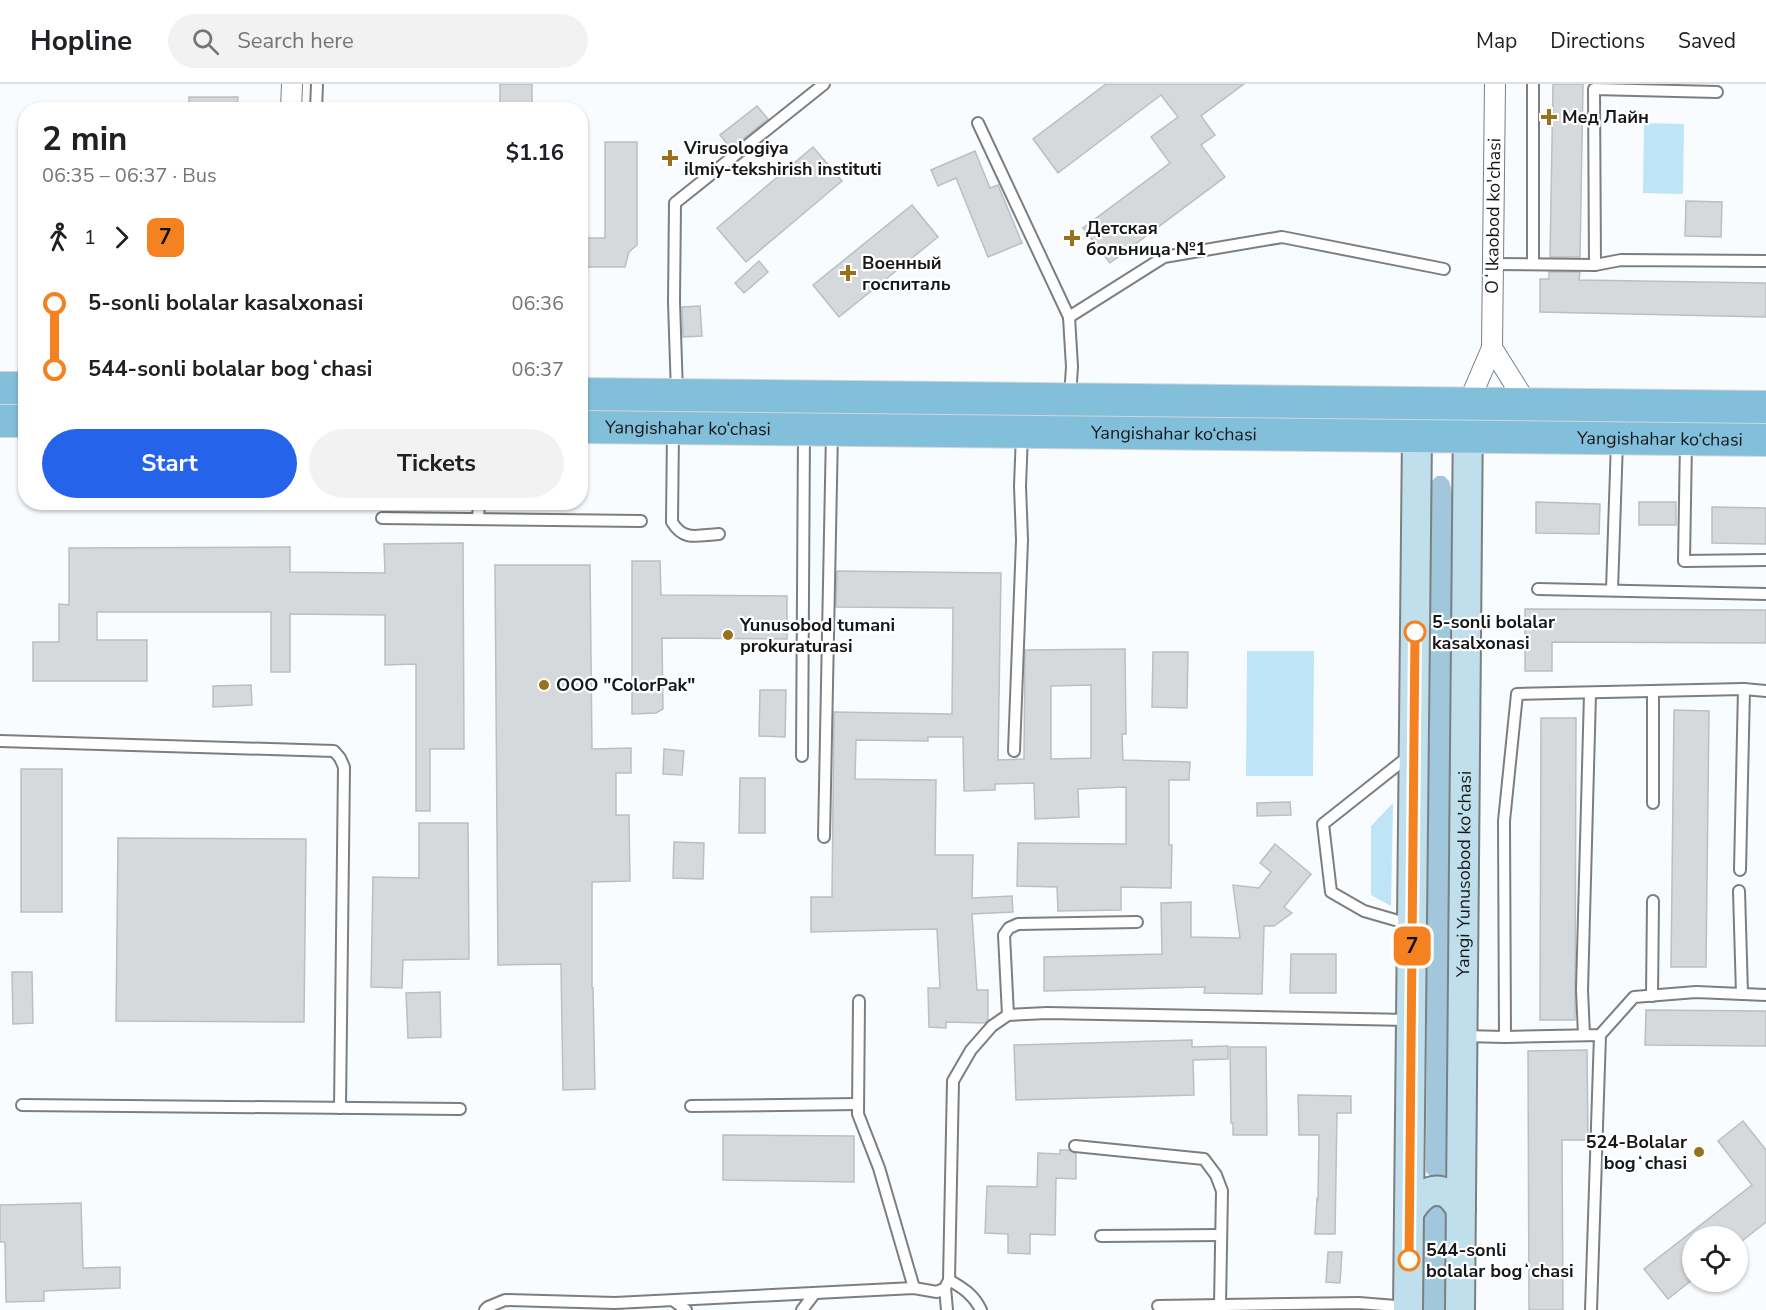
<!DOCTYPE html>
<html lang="en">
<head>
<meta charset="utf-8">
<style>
  body { margin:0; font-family:"Nunito Sans",sans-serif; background:#f2f2f2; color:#202124; height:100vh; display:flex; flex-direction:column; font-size:22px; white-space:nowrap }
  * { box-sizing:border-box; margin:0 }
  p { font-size:20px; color:#757577 }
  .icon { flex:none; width:33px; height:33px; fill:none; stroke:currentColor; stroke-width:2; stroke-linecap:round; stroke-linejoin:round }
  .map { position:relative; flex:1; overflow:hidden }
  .sheet { position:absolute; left:18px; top:18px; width:570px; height:408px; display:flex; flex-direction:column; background:#fff; border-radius:24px; box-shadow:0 2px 4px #0004 }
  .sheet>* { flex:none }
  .badge { padding:0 12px; border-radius:9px; font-size:21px; line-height:39px }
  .fabs { position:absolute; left:1682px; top:1142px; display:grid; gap:12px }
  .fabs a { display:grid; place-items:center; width:66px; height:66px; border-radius:50%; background:#fff; box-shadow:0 2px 4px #0004; font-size:30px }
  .map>.badge { position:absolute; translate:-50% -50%; box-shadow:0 0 0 3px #fff }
  .legs { display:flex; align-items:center; gap:9px; height:66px; padding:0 24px; font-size:20px }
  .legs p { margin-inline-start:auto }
  .headline { display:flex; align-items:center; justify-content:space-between; height:102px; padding:0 24px }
  h1 { font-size:33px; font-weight:700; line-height:45px }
  .button { display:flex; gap:12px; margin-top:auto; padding:12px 24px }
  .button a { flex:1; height:69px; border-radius:36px; background:#2563eb; color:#fff; font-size:24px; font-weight:700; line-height:69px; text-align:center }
  .button a+a { background:#f2f2f2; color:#202124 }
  ul { padding:0 24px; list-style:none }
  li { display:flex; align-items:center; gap:21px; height:66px; font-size:22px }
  li i { display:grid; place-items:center; width:9px; height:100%; margin:0 8px; background:currentColor }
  li i::after { content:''; width:15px; height:15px; margin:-8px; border:4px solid; border-radius:50%; background:#fff }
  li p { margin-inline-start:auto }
  li:first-child i { background:linear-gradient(#0000 50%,currentColor 0) }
  li:last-child i { background:linear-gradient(currentColor 50%,#0000 0) }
  header { display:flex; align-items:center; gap:36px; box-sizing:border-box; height:84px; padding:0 30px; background:#fff; border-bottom:2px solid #e0e0e0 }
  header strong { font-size:28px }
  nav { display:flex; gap:33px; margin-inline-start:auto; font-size:21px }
  .search { width:420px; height:54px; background:#f2f2f2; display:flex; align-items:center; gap:15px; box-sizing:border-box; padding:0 21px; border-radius:33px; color:#757577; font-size:22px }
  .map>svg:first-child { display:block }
</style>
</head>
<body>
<header>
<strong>Hopline</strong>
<div class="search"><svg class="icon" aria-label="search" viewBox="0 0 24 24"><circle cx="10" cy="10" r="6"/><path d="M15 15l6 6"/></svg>Search here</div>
<nav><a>Map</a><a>Directions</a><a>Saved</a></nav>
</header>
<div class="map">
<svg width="1766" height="1226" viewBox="0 0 1766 1226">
  <rect width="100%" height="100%" fill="#f8fcfe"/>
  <!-- green -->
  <g fill="#bee4f8">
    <path d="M1644,39l40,1 -1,70 -40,-1z"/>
    <path d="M1247,567h67l-1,125h-67z"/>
    <path d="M1393,719l-2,103 -20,-11v-69z"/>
  </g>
  <!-- forest -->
  <g fill="#a0c7dc">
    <path d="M1437,392h7l5,5 5,17 -5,673 -6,6 -11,1 -6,-6 3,-674 1,-15z"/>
    <path d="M1436,1118l11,7 -2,101h-24l2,-102z"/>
  </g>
  <!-- building -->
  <g fill="#d5d9db" stroke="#bbbfc1" stroke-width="1.5" fill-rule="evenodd">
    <rect x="500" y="0" width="32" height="26"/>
    <path d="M1106,0h138l-43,32 14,19 -14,10 24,32 -115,86 -27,-35 87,-65 -19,-26 27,-20 -17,-22 -103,78 -25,-34z"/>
    <path d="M1553,0h30l-3,173h-30z"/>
    <path d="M189,13h49l-1,13h-48z"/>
    <path d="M757,22l11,13 -37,30 -11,-14z"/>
    <path d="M605,58h32v103l-8,7 -4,15h-45v-29h25z"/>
    <path d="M813,63l29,34 -96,81 -29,-34z"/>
    <path d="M975,67l15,37 8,-3 24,58 -34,14 -32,-79 -18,8 -7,-16z"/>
    <path d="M1686,117l36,1 -1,35 -36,-1z"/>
    <path d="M912,121l26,32 -99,80 -26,-32z"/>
    <path d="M759,177l9,11 -24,21 -9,-10z"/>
    <path d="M1549,188h31l-1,8 187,3v34l-226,-5v-33h9z"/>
    <path d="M700,222l2,30 -19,1 -1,-30z"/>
    <path d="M1536,418l64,2 -1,30 -63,-1z"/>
    <rect x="1639" y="418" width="37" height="23"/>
    <path d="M1712,423l54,1v36l-54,-1z"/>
    <path d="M463,459l1,206h-34v62h-14v-147l-31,1v-50l-95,-1v58h-19v-60h-174v28h50v41h-114v-39h26v-38l10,1v-57l221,-1v25l95,1 -1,-29z"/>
    <path d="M632,477h28l1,34 126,1v43l-125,-1 1,71 -7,4 -24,1z"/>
    <path d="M495,481h95l2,184 39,-1v25h-15v42h13l1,66 -38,1v106h1l2,101 -32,1 -2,-126 -63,1z"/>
    <path d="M837,487l164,2 -3,187 26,-1 1,-109 100,-1 1,85h-4l1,26 67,2 -1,18h-20v65h3l-1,43 -50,-1v23l-63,1 -1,-24 -40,-1 1,-43 108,1v-57l-48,2 1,28 -44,2 -1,-36 -39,1v6l-31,1 -1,-54h-35v4l-72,-1 -1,39 81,1 -1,75h38l-1,43 40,-2 1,16 -41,2 5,76h11v30l-3,3 -39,-1v6l-17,-1 -1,-39h12l-3,-59 -126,3v-35h21l2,-185 118,2 1,-106 -117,-1zM1091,601v73l-40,1v-73z"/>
    <path d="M1525,525l241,1v33l-214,-1v29h-27z"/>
    <path d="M1153,568h35l-1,56 -35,-1z"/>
    <path d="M251,601l1,20 -39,2v-21z"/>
    <path d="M760,606h26l-1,47 -26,-1z"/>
    <path d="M1674,626l35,1 -3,256h-35z"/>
    <path d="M1541,634h35l-1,302h-35z"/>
    <path d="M664,665l20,2 -2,24 -19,-1z"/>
    <rect x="21" y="685" width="41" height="143"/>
    <path d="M740,694h25v55h-26z"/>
    <path d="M1290,718l1,13 -34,1v-13z"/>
    <path d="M419,739h49l1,136 -66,1 -1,28 -31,-1 2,-110 46,1z"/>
    <path d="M118,754l188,1 -2,183 -188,-1z"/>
    <path d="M674,758l30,1 -1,36 -30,-1z"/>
    <path d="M1275,760l36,30 -27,33 8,6 -18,13h-10l-2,68 -58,-1 1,-6 -161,4v-34l118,-3 -1,-51 30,-1v35l49,1 -7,-53 26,3 12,-16 -11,-9z"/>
    <path d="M1291,870h45v39h-46z"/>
    <path d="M12,888h20l1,51 -20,1z"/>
    <path d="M440,908l1,45 -33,1 -2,-45z"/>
    <path d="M1646,926l120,1v35l-121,-1z"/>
    <path d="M1192,956v7l36,-1v13l-35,1 1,35 -178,5 -2,-55z"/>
    <path d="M1230,963h36l1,88h-34v-12h-2z"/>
    <path d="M1587,966l1,90h-26l1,170h-34l-1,-259z"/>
    <path d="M1298,1011l53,1v17h-14l-2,121h-20l2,-35 1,1 1,-65h-20z"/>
    <path d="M1743,1037l23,29v72l-29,23v-9h-45v44l-24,19 -24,-30 108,-84 -34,-44z"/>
    <path d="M723,1051l131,1v46l-131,-2z"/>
    <path d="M1060,1066h9l7,4v25l-20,-1 -1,57 -25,-1v20l-22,-1v-19l-23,-1 2,-47 50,1 1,-34 22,1z"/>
    <path d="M81,1119l2,65 37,-1v21l-76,3v10l-38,1 -1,-60h-5v-37z"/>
    <path d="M1328,1168h14l-2,31 -14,-1z"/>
  </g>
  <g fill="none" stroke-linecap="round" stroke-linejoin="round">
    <defs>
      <g id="service">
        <path d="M316,26l1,-26"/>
        <path d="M978,39l91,194 3,50 -2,29"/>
        <path d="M1493,180l102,1 26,-5 145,1"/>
        <path d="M1533,180v-180"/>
        <path d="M1595,181l-1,-176 123,3"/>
        <path d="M1069,233l95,-60 118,-20 162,32"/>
        <path d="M677,309l-3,-91 1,-99 149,-119"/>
        <path d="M673,346l-1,92c12,20 26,13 47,12"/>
        <path d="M1686,358l-2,119 82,-1"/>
        <path d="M382,434l259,3"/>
        <path d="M478,435l1,-17"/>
        <path d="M1538,505l228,5"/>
        <path d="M1612,506l5,-149"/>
        <path d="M0,657l334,10 6,7 4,9 -4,341"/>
        <path d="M1014,667l8,-211 -2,-54 2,-52"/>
        <path d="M802,672l2,-324"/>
        <path d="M1409,672l-86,68 8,68 33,19 45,13"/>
        <path d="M1653,719v-111"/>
        <path d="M824,753l8,-405"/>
        <path d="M1740,786l4,-181"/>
        <path d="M1739,807l3,103"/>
        <path d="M1652,912l1,-95"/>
        <path d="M859,917l-1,113 21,54 35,120"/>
        <path d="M1008,931l-4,-80 5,-7 9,-4 119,-2"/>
        <path d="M1584,951l-2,-45 8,-296"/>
        <path d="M1463,952l42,1 95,-2 34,-38 62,-5 70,3"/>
        <path d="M1505,953l-1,-216 13,-127 227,-5 22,2"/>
        <path d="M22,1021l438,4"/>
        <path d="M691,1022l167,-2"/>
        <path d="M1075,1062l129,13 12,16 6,16 -2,114"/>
        <path d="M1101,1152l120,-1"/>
        <path d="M949,1196c14,8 25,15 32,30"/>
        <path d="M945,1204l2,22"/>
        <path d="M674,1217l12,9"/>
        <path d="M1158,1222l201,-3 49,4"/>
        <path d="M485,1226l3,-3 17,-7 110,3 299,-15 23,4 8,-4 4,-8 4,-199 18,-31 21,-24 16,-11 39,-2 362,7"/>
        <path d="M802,1226l13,-17"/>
        <path d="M1591,1226l9,-275"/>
      </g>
      <g id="minor">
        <path d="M291,26l1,-26"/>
        <path d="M1492,264l35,56"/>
        <path d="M1468,320l24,-56 3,-264"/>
      </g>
      <g id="secondary">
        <path d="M1409,1129c8,-14 21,-29 39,-19 5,3 9,10 13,15"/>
        <path d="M1408,1226l9,-875 51,-31"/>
        <path id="s1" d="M1460,1226l8,-895"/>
      </g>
      <g id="primary">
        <path d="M0,304h26"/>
        <path d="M580,310l1186,13"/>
        <path d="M0,337h26"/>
        <path id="s2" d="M580,343l1186,13"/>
      </g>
    </defs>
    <!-- service casing -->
    <use href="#service" stroke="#7b7f81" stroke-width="14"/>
    <!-- minor casing -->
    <use href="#minor" stroke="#7b7f81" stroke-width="22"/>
    <!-- secondary casing -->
    <use href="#secondary" stroke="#7b7f81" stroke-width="32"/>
    <!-- primary casing -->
    <use href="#primary" stroke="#d5d5d5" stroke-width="34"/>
    <!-- service -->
    <use href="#service" stroke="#fff" stroke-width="10"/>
    <!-- minor -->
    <use href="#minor" stroke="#fff" stroke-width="20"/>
    <!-- secondary -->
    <use href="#secondary" stroke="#c0dfec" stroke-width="28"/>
    <!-- primary -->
    <use href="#primary" stroke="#82bfda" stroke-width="32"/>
  </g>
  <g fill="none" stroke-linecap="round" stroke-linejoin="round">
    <defs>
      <path id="line-1" d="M1409,1176l6,-628"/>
    </defs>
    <!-- line-1 casing -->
    <use href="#line-1" stroke="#fff" stroke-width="14"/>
    <!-- line-1 -->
    <use href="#line-1" stroke="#f58220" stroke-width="9"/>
  </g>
  <!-- markers -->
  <g fill="#99711d" stroke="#fff" stroke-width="2">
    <path d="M1546 24h6v6h6v6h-6v6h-6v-6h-6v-6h6z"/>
    <path d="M667 65h6v6h6v6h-6v6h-6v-6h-6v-6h6z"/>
    <path d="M1069 145h6v6h6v6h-6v6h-6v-6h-6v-6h6z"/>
    <path d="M845 180h6v6h6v6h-6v6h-6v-6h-6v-6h6z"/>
    <circle cx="728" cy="551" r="6"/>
    <circle cx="544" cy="601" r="6"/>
    <circle cx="1699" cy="1068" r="6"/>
  </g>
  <g fill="#fff" stroke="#f58220" stroke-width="3">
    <circle cx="1415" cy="548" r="10"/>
    <circle cx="1409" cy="1176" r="10"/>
  </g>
  <g text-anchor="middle" stroke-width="4.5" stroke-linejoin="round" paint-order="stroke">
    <!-- poi labels -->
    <g font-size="18" font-weight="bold" fill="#161718" stroke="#fff" text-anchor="start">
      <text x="1562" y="39">Мед Лайн</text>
      <text x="684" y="70">Virusologiya<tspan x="684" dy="21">ilmiy-tekshirish instituti</tspan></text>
      <text x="1086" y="150">Детская<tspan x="1086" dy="21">больница №1</tspan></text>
      <text x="862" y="185">Военный<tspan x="862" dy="21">госпиталь</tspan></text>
      <text x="740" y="547">Yunusobod tumani<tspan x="740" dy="21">prokuraturasi</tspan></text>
      <text x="556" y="607">OOO "ColorPak"</text>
      <text x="1687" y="1064" text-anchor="end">524-Bolalar<tspan x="1687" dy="21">bogʻchasi</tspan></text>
    </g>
    <!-- street labels -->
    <g font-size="18" fill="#161718" stroke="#fff">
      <text transform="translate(1493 132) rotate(-89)" y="6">Oʻlkaobod ko'chasi</text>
      <text dy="6" stroke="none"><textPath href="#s2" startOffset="108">Yangishahar ko‘chasi</textPath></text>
      <text dy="6" stroke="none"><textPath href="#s2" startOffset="594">Yangishahar ko‘chasi</textPath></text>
      <text dy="6" stroke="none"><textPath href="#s2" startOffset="1080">Yangishahar ko‘chasi</textPath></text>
      <text dy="6" stroke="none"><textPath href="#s1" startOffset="436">Yangi Yunusobod ko'chasi</textPath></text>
    </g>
    <!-- stop labels -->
    <g font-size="18" font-weight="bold" fill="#161718" stroke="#fff" text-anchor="start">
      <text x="1432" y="544">5-sonli bolalar<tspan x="1432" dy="21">kasalxonasi</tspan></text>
      <text x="1426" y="1172">544-sonli<tspan x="1426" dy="21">bolalar bogʻchasi</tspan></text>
    </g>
  </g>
</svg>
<div class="fabs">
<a><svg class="icon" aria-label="locate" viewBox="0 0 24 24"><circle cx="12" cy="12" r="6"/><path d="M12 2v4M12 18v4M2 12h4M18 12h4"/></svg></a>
</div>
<b class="badge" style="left:1412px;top:862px;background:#f58220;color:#111">7</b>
<section class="sheet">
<div class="headline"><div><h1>2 min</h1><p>06:35 – 06:37 · Bus</p></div><b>$1.16</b></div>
<div class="legs"><svg class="icon" aria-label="walk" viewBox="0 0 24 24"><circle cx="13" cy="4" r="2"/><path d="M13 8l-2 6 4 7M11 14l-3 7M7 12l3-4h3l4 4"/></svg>1<svg class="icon" aria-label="forward" viewBox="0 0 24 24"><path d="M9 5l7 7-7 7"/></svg><b class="badge" style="background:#f58220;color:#111">7</b></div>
<ul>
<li><i style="color:#f58220"></i><b>5-sonli bolalar kasalxonasi</b><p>06:36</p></li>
<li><i style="color:#f58220"></i><b>544-sonli bolalar bogʻchasi</b><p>06:37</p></li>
</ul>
<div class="button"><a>Start</a><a>Tickets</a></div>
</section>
</div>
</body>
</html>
